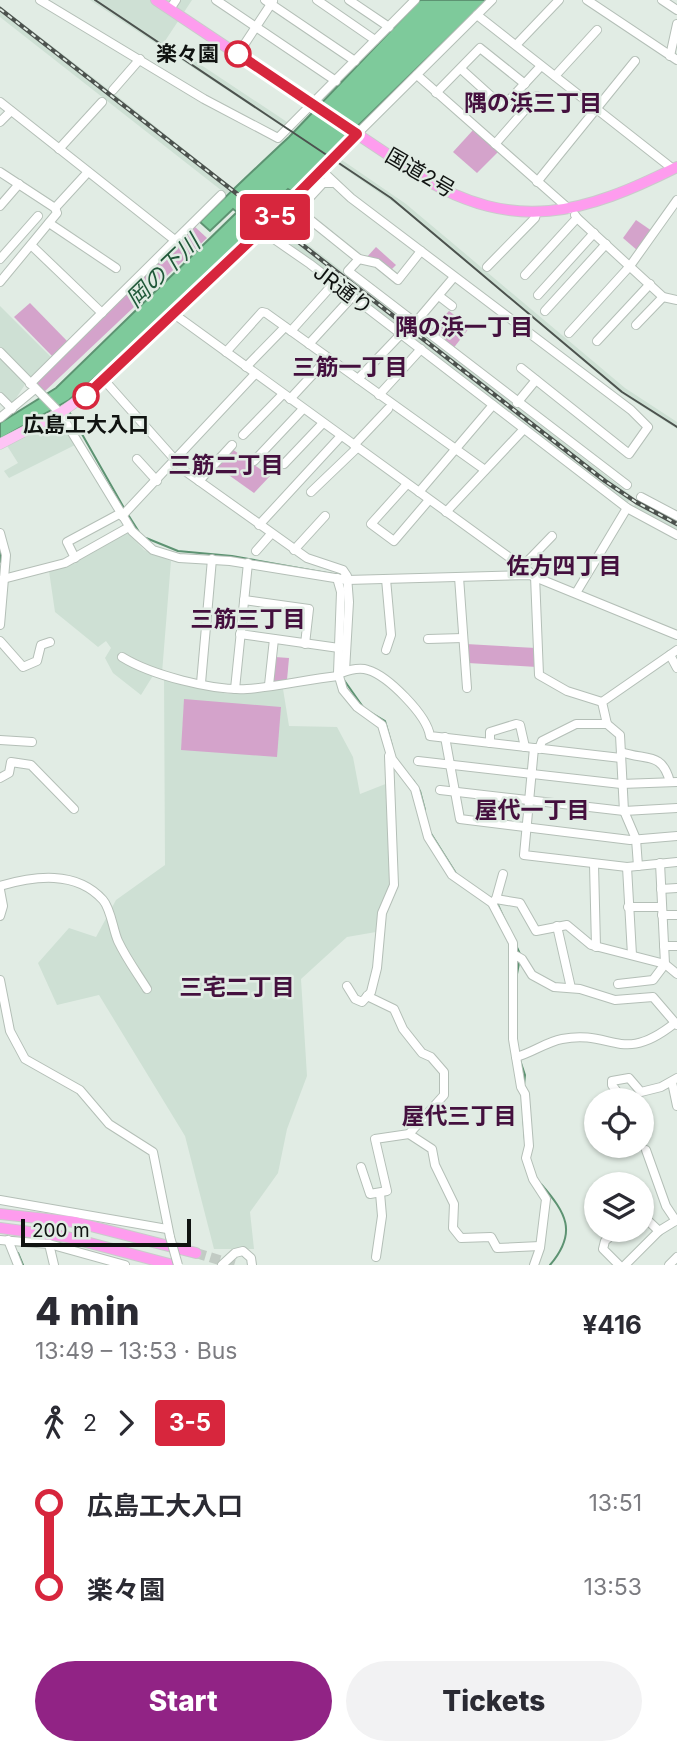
<!DOCTYPE html>
<html lang="en">
<head>
<meta charset="utf-8">
<style>
  body { margin:0; font-family:Inter,"Noto Sans JP",sans-serif; background:#f2f2f3; color:#2b2b33; height:100vh; display:flex; flex-direction:column; font-size:26px; white-space:nowrap }
  * { box-sizing:border-box; margin:0 }
  p { font-size:23px; color:#7c7c81 }
  .icon { flex:none; width:38px; height:38px; fill:none; stroke:currentColor; stroke-width:2; stroke-linecap:round; stroke-linejoin:round }
  .map { position:relative; height:1265px; overflow:hidden }
  .details { display:flex; flex-direction:column; background:#fff; flex:1 }
  .details>* { flex:none }
  .badge { padding:0 14px; border-radius:5px; font-size:24px; line-height:46px }
  .controls { position:absolute; left:584px; top:1088px; display:grid; gap:14px }
  .controls a { display:grid; place-items:center; width:70px; height:70px; border-radius:50%; background:#fff; box-shadow:0 2px 5px #0004; font-size:35px }
  .scale { position:absolute; left:21px; bottom:18px; width:170px; box-sizing:border-box; padding-left:7px; border:4px solid #101311; border-top:0; font-size:19px; line-height:24px; white-space:nowrap; color:#101311; -webkit-text-stroke:5px #e1ece4; paint-order:stroke }
  .map>.badge { position:absolute; translate:-50% -50%; box-shadow:0 0 0 4px #fff }
  .legs { display:flex; align-items:center; gap:10px; height:77px; padding:0 35px; font-size:23px }
  .legs p { margin-inline-start:auto }
  .summary { display:flex; align-items:center; justify-content:space-between; height:119px; padding:0 35px }
  h1 { font-size:38px; font-weight:800; line-height:52px }
  .button { display:flex; gap:14px; margin-top:auto; padding:14px 35px }
  .button a { flex:1; height:80px; border-radius:42px; background:#912385; color:#fff; font-size:28px; font-weight:800; line-height:80px; text-align:center }
  .button a+a { background:#f2f2f3; color:#2b2b33 }
  ul { padding:0 35px; list-style:none }
  li { display:flex; align-items:center; gap:24px; height:84px; font-size:26px }
  li i { display:grid; place-items:center; width:10px; height:100%; margin:0 9px; background:currentColor }
  li i::after { content:''; width:18px; height:18px; margin:-9px; border:5px solid; border-radius:50%; background:#fff }
  li p { margin-inline-start:auto }
  li:first-child i { background:linear-gradient(#0000 50%,currentColor 0) }
  li:last-child i { background:linear-gradient(currentColor 50%,#0000 0) }
  .map>svg:first-child { display:block }
</style>
</head>
<body>
<div class="map">
<svg width="677" height="1265" viewBox="0 0 677 1265">
  <rect width="100%" height="100%" fill="#e1ece4"/>
  <!-- built -->
  <g fill="#cee0d4">
    <path d="M90,0h102l-27,41 128,85 -4,5z"/>
    <path d="M0,6l117,90 116,92 -7,6 -226,-177z"/>
    <path d="M339,158l67,46 219,184 52,34v7l-56,-36 -218,-184 -67,-46z"/>
    <path d="M270,215l362,281 -5,8 -364,-281z"/>
    <path d="M0,306l52,52 -26,25 -15,23 -11,-11z"/>
    <path d="M58,418l19,26 -68,34 -5,-7 14,-8 -12,-19z"/>
    <path d="M638,499l39,21v11l-44,-23z"/>
    <path d="M127,532l17,18 27,11 -9,112 22,12 44,9 55,-5 6,37 48,1 16,30 7,37 28,-11 3,99 -15,50 -29,5 -46,42 6,97 -20,53 -9,44 -28,39 4,37h-40l-29,-113 -86,-141 -42,10 -19,-42 31,-35 27,9 20,-37 49,-35 -1,-188 -10,-3 -13,21 -28,-22 -8,-15 6,-10 -5,-7 -8,6 -43,-35 -6,-41z"/>
  </g>
  <!-- green -->
  <g fill="#d4a3cb">
    <path d="M474,129l25,22 -22,22 -24,-21z"/>
    <path d="M636,220l16,11 -14,20 -15,-13z"/>
    <path d="M194,226l13,12 -163,154 -8,-10z"/>
    <path d="M376,247l20,18 -6,6 -24,-13z"/>
    <path d="M30,303l38,39 -15,15 -39,-40z"/>
    <path d="M449,311l21,16 -18,23 -23,-18z"/>
    <path d="M232,449l38,27 -16,17 -38,-27z"/>
    <path d="M466,644l70,4 1,19 -69,-4z"/>
    <path d="M275,657l14,1 -2,22 -15,3z"/>
    <path d="M184,699l97,8 -4,50 -96,-7z"/>
  </g>
  <!-- water -->
  <path fill="#7eca9b" stroke="#5d9372" stroke-width="2" d="M420,0h67l-196,191 -3,-2c-14,13 -22,26 -34,39l-112,109 -73,63 -69,39v-16l56,-35 181,-176 -4,-3 -23,22 -10,-9c29,-29 59,-57 89,-85z"/>
  <g fill="none" stroke-linecap="round" stroke-linejoin="round">
    <!-- stream -->
    <g stroke="#5d9372" stroke-width="2">
      <path d="M70,413l54,95"/>
      <path d="M127,513l12,19"/>
      <path d="M146,538l32,13 54,5 106,19"/>
      <path d="M0,549v13"/>
      <path d="M344,680l19,27"/>
      <path d="M370,712l15,9 7,25"/>
      <path d="M413,780l7,11 5,19"/>
      <path d="M430,832l27,43"/>
      <path d="M498,905l22,49"/>
      <path d="M517,974l2,-11"/>
      <path d="M520,1060l5,15 -1,10"/>
      <path d="M523,1114l2,26"/>
      <path d="M541,1184c25,29 37,48 9,81"/>
      <path d="M18,1253l5,12"/>
    </g>
    <!-- highway-tunnel -->
    <path stroke="#c2cbc4" stroke-width="10" stroke-dasharray="10 5" stroke-linecap="butt" d="M196,1253l40,12"/>
    <defs>
      <g id="minor">
        <path d="M40,0l164,99 74,39 137,-138"/>
        <path d="M216,0l120,81"/>
        <path d="M265,0l90,61"/>
        <path d="M317,0l58,40"/>
        <path d="M349,0l40,27"/>
        <path d="M587,0l90,60"/>
        <path d="M662,0l15,10"/>
        <path d="M170,9l6,-9"/>
        <path d="M477,15l196,154"/>
        <path d="M516,45l43,-45"/>
        <path d="M238,54l35,-53"/>
        <path d="M670,56l7,-32"/>
        <path d="M461,69l42,38 38,-41"/>
        <path d="M417,75l152,134"/>
        <path d="M555,76l42,-46"/>
        <path d="M113,90l27,-31"/>
        <path d="M436,93l44,-45 45,36"/>
        <path d="M0,102l176,139"/>
        <path d="M0,122l11,-11"/>
        <path d="M357,134l135,-134"/>
        <path d="M495,144l42,-48"/>
        <path d="M59,149l43,-47"/>
        <path d="M320,169l31,29 280,212 17,17 -19,27 -108,-86"/>
        <path d="M0,172l55,36 33,-36"/>
        <path d="M537,182l98,-121"/>
        <path d="M332,183h-9l-25,27 61,49 18,4 21,17 23,-29"/>
        <path d="M0,206l19,-22"/>
        <path d="M577,218l86,79 14,3"/>
        <path d="M49,223l67,45"/>
        <path d="M261,230l49,34 317,244 50,27"/>
        <path d="M31,245l71,68"/>
        <path d="M0,259l38,-43"/>
        <path d="M359,259l-11,12 279,214"/>
        <path d="M487,267l48,-49 2,-7"/>
        <path d="M525,275l52,-57 -2,-3"/>
        <path d="M0,282l57,-69 -2,-5"/>
        <path d="M538,295l56,-62"/>
        <path d="M439,296l13,10"/>
        <path d="M545,311l61,-67"/>
        <path d="M174,314l361,262 4,99 28,16 35,11"/>
        <path d="M415,323l39,-46"/>
        <path d="M636,325l27,-28"/>
        <path d="M291,331l43,-48"/>
        <path d="M569,333l61,-67 47,-66"/>
        <path d="M597,341l53,-57"/>
        <path d="M309,344l43,-47"/>
        <path d="M0,352l60,61 72,118 21,19 26,8 51,3 117,19 183,-5 147,60"/>
        <path d="M226,352l36,-40 4,1 219,157"/>
        <path d="M246,367l39,-40"/>
        <path d="M358,379l43,-45"/>
        <path d="M105,381l80,90 122,87 36,12 4,6 2,26 -4,69"/>
        <path d="M30,384l191,-189"/>
        <path d="M379,395l42,-46"/>
        <path d="M0,397l12,12"/>
        <path d="M290,399l38,-41"/>
        <path d="M517,403l19,-23"/>
        <path d="M0,418l35,-29"/>
        <path d="M243,435l40,-41"/>
        <path d="M354,445l34,-36"/>
        <path d="M137,459l20,22"/>
        <path d="M254,461l49,-52"/>
        <path d="M284,464l39,-41"/>
        <path d="M199,481l33,-36"/>
        <path d="M407,484l-36,40 23,17 35,-41"/>
        <path d="M311,492l46,-44"/>
        <path d="M419,492l74,-87"/>
        <path d="M641,497l36,19"/>
        <path d="M446,512l78,-83"/>
        <path d="M122,516l133,-142"/>
        <path d="M259,525l82,-89"/>
        <path d="M0,533l6,22 -6,70"/>
        <path d="M294,550l31,-34"/>
        <path d="M256,551l15,-17"/>
        <path d="M75,558l-8,-16 54,-29"/>
        <path d="M522,567l30,-31"/>
        <path d="M459,577l8,111"/>
        <path d="M337,578l4,14 -3,81 5,17 14,17 25,18 10,34 23,30 13,48 24,38 40,28 21,40v96l8,48 4,7 4,52 -3,12 7,21 13,20 -6,49 -6,17"/>
        <path d="M3,579l62,-16 64,-36"/>
        <path d="M576,593l51,-85"/>
        <path d="M244,600l65,9 -4,35"/>
        <path d="M240,634l99,14"/>
        <path d="M428,639l35,-1"/>
        <path d="M0,641l23,26 14,-6 4,-16 9,-3"/>
        <path d="M386,650l5,-15 -5,-56"/>
        <path d="M670,655l7,13"/>
        <path d="M122,657c29,18 91,34 125,32 30,-2 61,-10 91,-13"/>
        <path d="M341,673c8,-3 18,-6 27,-3 20,6 59,45 62,66l191,22"/>
        <path d="M201,683l11,-124"/>
        <path d="M269,685l5,-46"/>
        <path d="M235,689l13,-126"/>
        <path d="M445,737l15,82 170,21 47,-4"/>
        <path d="M0,740l32,2"/>
        <path d="M490,743v-11l26,-8 4,1 5,22"/>
        <path d="M534,748l-10,107 103,12 50,-5"/>
        <path d="M539,749l3,-8 34,-17h31"/>
        <path d="M621,752c25,9 41,-1 49,30"/>
        <path d="M418,761l203,23 56,-2"/>
        <path d="M0,778l9,-5 2,-11 20,3 43,44"/>
        <path d="M440,790l184,21 53,-3"/>
        <path d="M594,864l2,83"/>
        <path d="M638,866l-2,-27 -12,-28 -4,-76 -13,-11 -5,-22 75,-52"/>
        <path d="M627,867l5,88"/>
        <path d="M0,886c34,-10 76,-16 103,14 8,9 10,30 15,41 8,17 19,32 29,48"/>
        <path d="M661,889l16,-1"/>
        <path d="M0,890l3,16 -3,10"/>
        <path d="M496,899l7,-25"/>
        <path d="M492,903l4,-4 24,4 16,28 31,-6 24,20 74,19 12,10"/>
        <path d="M628,907h34"/>
        <path d="M662,915h15"/>
        <path d="M557,926l14,62"/>
        <path d="M664,946h13"/>
        <path d="M515,955l7,4 10,16 22,12 26,2 35,11 38,-3 24,28"/>
        <path d="M0,980l10,51 15,28 55,31 29,34 44,28 17,85"/>
        <path d="M618,984l35,-4 12,-16 -5,-101"/>
        <path d="M347,986l8,13 7,3 9,-10 6,-24 5,-55 12,-28 -5,-129"/>
        <path d="M367,996l27,13 9,20 19,24 9,4 13,15v23l-35,39 23,15 3,16 19,39 -1,24 8,10 30,-1 6,11 43,-2"/>
        <path d="M516,1057c16,-4 30,-15 46,-18 51,-10 59,27 113,-16"/>
        <path d="M672,1082l5,24"/>
        <path d="M624,1101l-12,-16v-4l17,-3 12,14 20,-5 16,-9"/>
        <path d="M642,1123l2,2"/>
        <path d="M646,1150l20,56 10,15"/>
        <path d="M361,1167l9,27 17,-3 -12,-52 34,-5"/>
        <path d="M0,1200l167,29"/>
        <path d="M642,1215l17,16"/>
        <path d="M618,1230l-13,11 -2,8 16,16"/>
        <path d="M0,1240l49,4 76,21"/>
        <path d="M8,1240l10,25"/>
        <path d="M49,1244l5,21"/>
        <path d="M376,1257l6,-41 -2,-23"/>
        <path d="M222,1265l13,-12 8,-2 8,7 1,7"/>
        <path d="M625,1265l34,-34 18,-11"/>
        <path d="M669,1265l8,-8"/>
      </g>
      <path id="major" d="M0,444l60,-31 36,-25 261,-254"/>
      <g id="highway">
        <path d="M156,0l264,176c94,59 165,37 257,-9"/>
        <path d="M0,1214l75,8 121,31"/>
        <path d="M0,1228l67,9 106,28"/>
      </g>
    </defs>
    <!-- minor casing -->
    <use href="#minor" stroke="#b4bfb7" stroke-width="10"/>
    <!-- major casing -->
    <use href="#major" stroke="#cacbcb" stroke-width="11"/>
    <!-- highway casing -->
    <use href="#highway" stroke="#cacbcb" stroke-width="12"/>
    <!-- minor -->
    <use href="#minor" stroke="#fff" stroke-width="8"/>
    <!-- major -->
    <use href="#major" stroke="#fec4f5" stroke-width="10"/>
    <!-- highway -->
    <use href="#highway" stroke="#fe9cee" stroke-width="10"/>
    <!-- tram -->
    <path stroke="#4c524e" stroke-width="2" d="M95,0l296,198 231,194 55,35"/>
    <defs>
      <path id="rail" d="M0,9l605,472 31,21 41,22"/>
    </defs>
    <!-- rail casing -->
    <use href="#rail" stroke="#4c524e" stroke-width="4.5"/>
    <!-- rail -->
    <use href="#rail" stroke="#e1ece4" stroke-width="2" stroke-dasharray="5" stroke-linecap="butt"/>
    <defs>
      <path id="minor-bridge" d="M170,1237l8,28"/>
    </defs>
    <!-- minor-bridge casing -->
    <use href="#minor-bridge" stroke="#b4bfb7" stroke-width="10" stroke-linecap="butt"/>
    <!-- minor-bridge -->
    <use href="#minor-bridge" stroke="#fff" stroke-width="8"/>
  </g>
  <g fill="none" stroke-linecap="round" stroke-linejoin="round">
    <defs>
      <path id="line-1" d="M86,396l185,-175 86,-87 -119,-80"/>
    </defs>
    <!-- line-1 casing -->
    <use href="#line-1" stroke="#fff" stroke-width="16"/>
    <!-- line-1 -->
    <use href="#line-1" stroke="#d7263d" stroke-width="10"/>
  </g>
  <!-- markers -->
  <g fill="#fff" stroke="#d7263d" stroke-width="3.5">
    <circle cx="238" cy="54" r="12"/>
    <circle cx="86" cy="396" r="12"/>
  </g>
  <g text-anchor="middle" stroke-width="5" stroke-linejoin="round" paint-order="stroke">
    <!-- stop labels -->
    <g font-size="21" font-weight="bold" fill="#101311" stroke="#e1ece4" text-anchor="end">
      <text x="219" y="61">楽々園</text>
      <text x="86" y="432" text-anchor="middle">広島工大入口</text>
    </g>
    <!-- street labels -->
    <g font-size="21" fill="#101311" stroke="#e1ece4">
      <text transform="translate(420 173) rotate(30)" y="7">国道2号</text>
      <text transform="translate(343 290) rotate(37)" y="7">JR通り</text>
    </g>
    <!-- neighbourhood labels -->
    <g font-size="23" font-weight="bold" fill="#44103e" stroke="#e1ece4">
      <text x="533" y="111">隅の浜三丁目</text>
      <text x="464" y="335">隅の浜一丁目</text>
      <text x="350" y="375">三筋一丁目</text>
      <text x="226" y="473">三筋二丁目</text>
      <text x="564" y="574">佐方四丁目</text>
      <text x="248" y="627">三筋三丁目</text>
      <text x="532" y="818">屋代一丁目</text>
      <text x="237" y="995">三宅二丁目</text>
      <text x="459" y="1124">屋代三丁目</text>
    </g>
    <!-- water labels -->
    <g font-size="23" font-style="italic" fill="#205839" stroke="#e1ece4">
      <text transform="translate(163 271) rotate(-44)" y="8">岡の下川</text>
    </g>
  </g>
</svg>
<div class="controls">
<a><svg class="icon" aria-label="locate" viewBox="0 0 24 24"><circle cx="12" cy="12" r="6"/><path d="M12 2v4M12 18v4M2 12h4M18 12h4"/></svg></a>
<a><svg class="icon" aria-label="layers" viewBox="0 0 24 24"><path d="M12 4l9 5-9 5-9-5zM3 14l9 5 9-5"/></svg></a>
</div>
<div class="scale">200 m</div>
<b class="badge" style="left:275px;top:217px;background:#d7263d;color:#fff">3-5</b>
</div>
<section class="details">
<div class="summary"><div><h1>4 min</h1><p>13:49 – 13:53 · Bus</p></div><b>¥416</b></div>
<div class="legs"><svg class="icon" aria-label="walk" viewBox="0 0 24 24"><circle cx="13" cy="4" r="2"/><path d="M13 8l-2 6 4 7M11 14l-3 7M7 12l3-4h3l4 4"/></svg>2<svg class="icon" aria-label="forward" viewBox="0 0 24 24"><path d="M9 5l7 7-7 7"/></svg><b class="badge" style="background:#d7263d;color:#fff">3-5</b></div>
<ul>
<li><i style="color:#d7263d"></i><b>広島工大入口</b><p>13:51</p></li>
<li><i style="color:#d7263d"></i><b>楽々園</b><p>13:53</p></li>
</ul>
<div class="button"><a>Start</a><a>Tickets</a></div>
</section>
</body>
</html>
